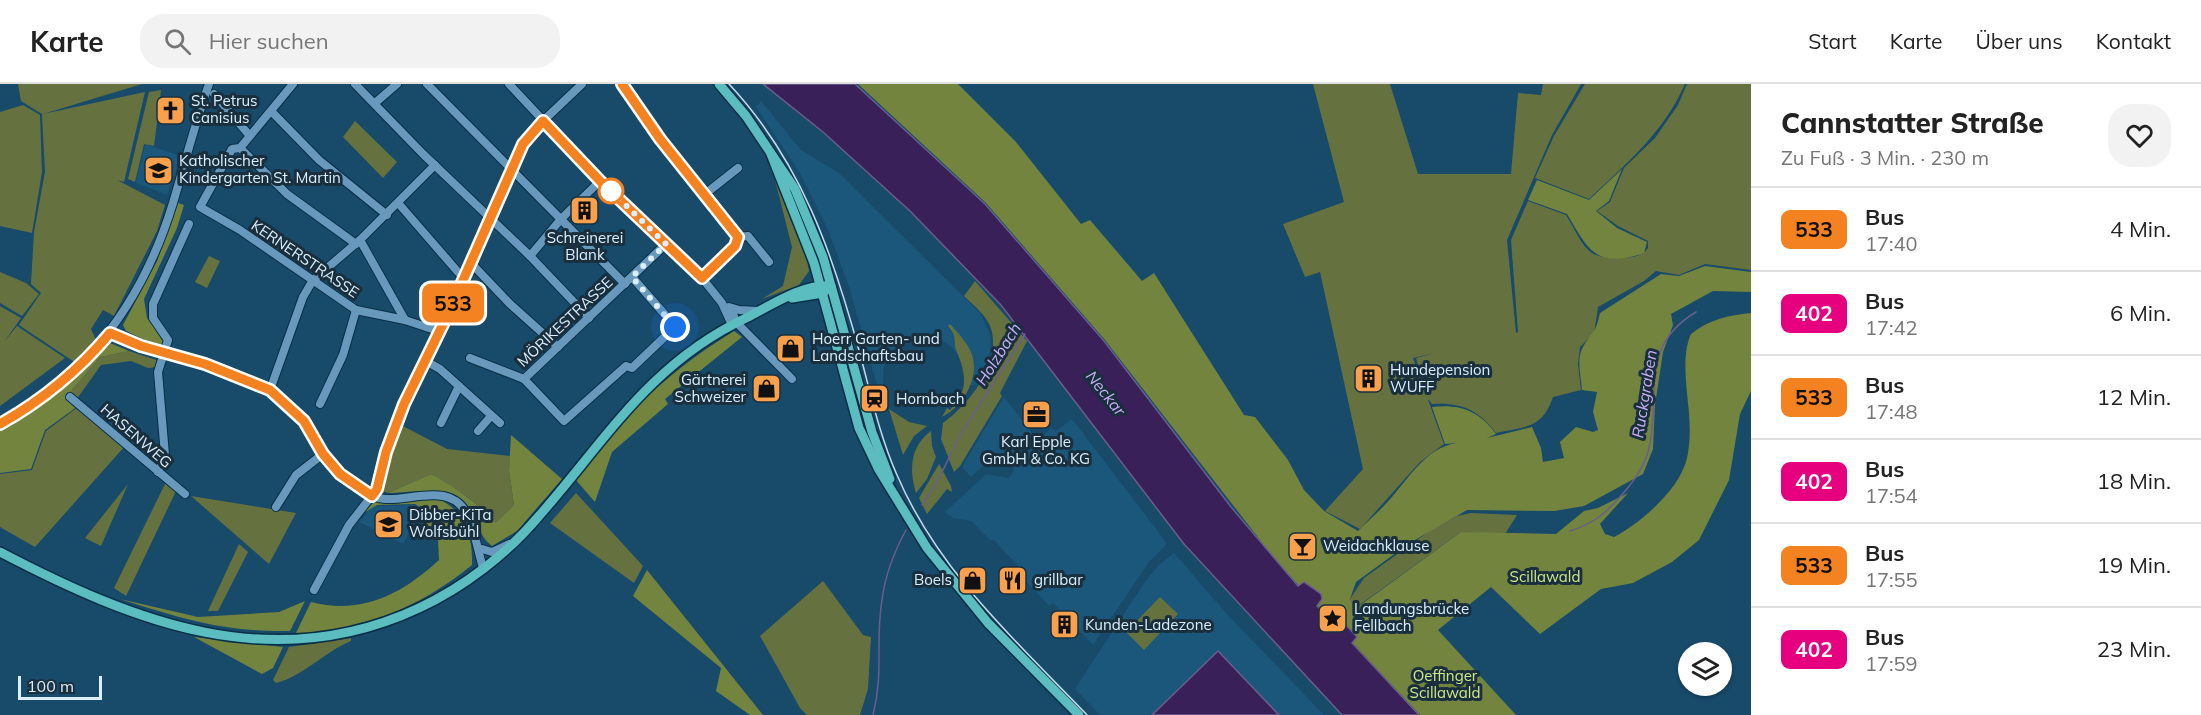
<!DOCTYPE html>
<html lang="de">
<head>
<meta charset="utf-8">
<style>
  body { margin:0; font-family:Mulish,sans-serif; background:#f2f2f2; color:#222; height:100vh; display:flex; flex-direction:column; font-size:22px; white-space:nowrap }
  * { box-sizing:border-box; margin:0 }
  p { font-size:20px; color:#767676 }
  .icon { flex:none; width:33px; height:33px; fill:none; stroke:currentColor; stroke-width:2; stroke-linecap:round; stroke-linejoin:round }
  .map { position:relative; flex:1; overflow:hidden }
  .details { display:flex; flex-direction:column; background:#fff; width:450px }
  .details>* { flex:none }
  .badge { padding:0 12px; border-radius:9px; font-size:21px; line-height:39px }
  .controls { position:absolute; left:1678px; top:558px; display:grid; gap:12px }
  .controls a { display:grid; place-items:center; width:54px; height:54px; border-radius:50%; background:#fff; box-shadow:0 2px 4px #0004; font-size:30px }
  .scale { position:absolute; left:18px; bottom:15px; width:84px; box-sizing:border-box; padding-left:6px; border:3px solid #dbeffe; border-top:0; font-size:16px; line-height:21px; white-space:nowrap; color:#dbeffe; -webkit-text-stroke:4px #1a2f3d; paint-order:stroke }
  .you { position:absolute; width:30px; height:30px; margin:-15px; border:4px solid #fff; border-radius:50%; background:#1a73e8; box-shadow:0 0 0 9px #1a73e833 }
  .map>.badge { position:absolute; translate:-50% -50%; box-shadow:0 0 0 3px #fff }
  .round { display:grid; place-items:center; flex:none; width:63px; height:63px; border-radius:24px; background:#f2f2f2 }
  .headline { display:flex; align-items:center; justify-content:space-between; height:102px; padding:0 30px }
  h1 { font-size:28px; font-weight:800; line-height:45px }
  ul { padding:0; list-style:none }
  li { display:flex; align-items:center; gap:18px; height:84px; padding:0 30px; border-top:2px solid #e0e0e0 }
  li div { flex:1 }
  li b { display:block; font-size:22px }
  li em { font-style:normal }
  li .badge { min-width:66px; font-weight:700; text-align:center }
  header { display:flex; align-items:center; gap:36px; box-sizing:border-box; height:84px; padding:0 30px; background:#fff; border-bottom:2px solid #e0e0e0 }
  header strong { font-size:28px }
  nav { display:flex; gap:33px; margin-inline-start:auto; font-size:21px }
  .search { width:420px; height:54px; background:#f2f2f2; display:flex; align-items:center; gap:15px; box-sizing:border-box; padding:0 21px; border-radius:24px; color:#767676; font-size:22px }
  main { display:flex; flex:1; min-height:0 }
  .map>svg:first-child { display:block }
</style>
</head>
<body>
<header>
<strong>Karte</strong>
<div class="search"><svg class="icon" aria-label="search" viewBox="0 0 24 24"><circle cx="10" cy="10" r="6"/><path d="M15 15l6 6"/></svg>Hier suchen</div>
<nav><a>Start</a><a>Karte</a><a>Über uns</a><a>Kontakt</a></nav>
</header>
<main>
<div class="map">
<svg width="1751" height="631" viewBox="0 0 1751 631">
  <rect width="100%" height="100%" fill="#184a6a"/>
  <!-- built -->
  <g fill="#1b567b">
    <path d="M761,17l40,49 38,23 141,140 10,21 1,13 -6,21 -11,18 -9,-4 -2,-18 -10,-16 -13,-9 -16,-3 -15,3 -16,11 -9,16 -1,18 -6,1 -28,-98 -20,-55 -29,-59 -44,-66z"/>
    <path d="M145,60l36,12 -14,39 -31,-12z"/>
    <path d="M1004,313l28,36 -1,6 -24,23 -5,-4 -7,6 -11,1 -13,12 -9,-10z"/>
    <path d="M1072,335l94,123v3l-17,17 -56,83 -40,-42 -4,3 -33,-35 3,-4 -26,-28 -2,2 -20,-20 -18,-3 -8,-6 41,-38 22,4 5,-5 1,-7 37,-38 5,3z"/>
    <path d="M414,421l8,5 -19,34 -44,-22 14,-16z"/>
    <path d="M1174,469l52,60 98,102h-224l-25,-26 69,-106 15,-18z"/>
  </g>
  <!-- green -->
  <g fill="#657240">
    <path d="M18,0h124l-99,30 102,-22 -21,90 -7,-2 48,25 -8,26 -43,85 -11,-6 -12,19 5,11 -20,23 -57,-38 22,-32 -10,-9 3,-52 11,-60 -3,-58 -21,-13z"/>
    <path d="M1313,0h77l28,90h93l7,-81 23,2 2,-11h38l-29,51 -45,105 9,93 2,-1 -7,-92 17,-39 38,14c18,29 18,45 56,43 10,-1 20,-1 26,-10v-7l-30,-15 -21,-15 13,-9 14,-34 31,-30 23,-33 9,-21h64v186l-46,-6 -26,11 -23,-4 -12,10 -46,26 -4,26 -14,14 -2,17 3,26 -28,7c-11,32 -27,29 -57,36 -17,-23 -35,-31 -64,-29l-5,-6 -11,-40 19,-5 -22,5 31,86 -24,18 -60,67 -35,-18 38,-42 -43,-197 -15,5 -22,-53 61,-22z"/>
    <path d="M1585,0h100c-21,48 -59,80 -96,115l-54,-21 19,-42z"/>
    <path d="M161,6l-7,56 -10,-2 -9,38 -7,-3 21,-87z"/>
    <path d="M23,21l17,10 2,57 -10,61 -32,-7v-114z"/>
    <path d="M355,37l42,41 -14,16 -40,-41z"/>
    <path d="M774,92l32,80 3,15 -10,14 -37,14 21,-13 9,-39z"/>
    <path d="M209,172l11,5 -13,27 -12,-6z"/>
    <path d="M0,188l26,11 13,11 -17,22 -22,-13z"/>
    <path d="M975,197l52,60 -27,52 2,3 -42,70 -6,6 -13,-33 2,-16c26,-19 56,-56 49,-91 -3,-15 -18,-26 -28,-36z"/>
    <path d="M0,222l21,12 -17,24 13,-16 48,32 -65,48z"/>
    <path d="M950,240c7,8 15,16 20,26 12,24 -5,55 -28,67l5,-9 3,2c19,-18 16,-36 7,-58 -5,-10 2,-14 -9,-26z"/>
    <path d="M129,267l27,9 1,7 -9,1 -17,-7 -30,4 -27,38 -8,-6 34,-40z"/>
    <path d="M78,323l47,39 -90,101 -35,-20v-53l32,-4 14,-39z"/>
    <path d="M889,325l20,13 18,4 -13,10 -11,19z"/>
    <path d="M401,341l46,24 63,7 -1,15 5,34 -18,19c-19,-22 -40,-37 -65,-50l-43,19 -5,-2 6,-33z"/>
    <path d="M931,347l1,15 4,11 -9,22 -11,14c-7,-24 -6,-46 15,-62z"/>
    <path d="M939,380l12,22 1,6 -5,-3 -20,25 -8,-16z"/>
    <path d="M166,398l10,9 -50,105 -12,-8z"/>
    <path d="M128,400l-27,62 -16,-8z"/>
    <path d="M576,409l67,73 -9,17 -84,-60z"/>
    <path d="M191,412l105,17 -27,51z"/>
    <path d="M1471,429l46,2 -12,19 -44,-2 -107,77 -4,-10 14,-21 67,-48 26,-14z"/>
    <path d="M239,460l9,8 -30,59h-10z"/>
    <path d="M823,497l40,54 8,2 -3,52 -8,26h-53l-7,-7 -40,-72z"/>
    <path d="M1160,513l18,17 -34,36 -18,-18z"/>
    <path d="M351,554v3c-27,11 -47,35 -75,42l-3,-3 16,-33z"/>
  </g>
  <!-- forest -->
  <g fill="#73843e">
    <path d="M858,0h100l58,58 65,82 9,-4 52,61 12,-8 90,142 11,2 33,43 16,30 20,21 34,20c11,-11 24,-22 34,-34 18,-21 35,-49 64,-54l-11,1 -13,-37c29,-3 47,4 64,27l-9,4 45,-11 9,21 2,14 21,-4 -4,-16 16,-15 17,5 5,-2 -5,-18 4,-20 -15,-2c-1,-13 -6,-32 1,-43 10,-17 12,-12 17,-34l61,-39 18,2 26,-10 46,6v20l-38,-1 -42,23 2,11 -10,27 -8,53 -2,44 -10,25 -59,32 -30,5 -87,-1 -59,34 -52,38 -6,17 5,10 106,-77 95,2 28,-23 14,-3 30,-15 -28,31 5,10 9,3c27,-14 66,-48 73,-79 4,-18 3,-37 1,-55 -2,-22 -6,-49 3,-69 17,-14 38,-19 60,-21v78l-11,23 -11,66 -30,60 -27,22 -39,21 -32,6 -61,45 -49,-47 -53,43 78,85h-96l-143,-153 -172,-222 -119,-137z"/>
    <path d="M1622,85l-13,32 -13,10 21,17 30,14 -3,11c-48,16 -55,-2 -77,-39l-39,-14 9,-20 52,20z"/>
    <path d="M178,119l6,2 -7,23 -33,71 3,19 17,21 -2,9 -36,-17 -3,-6 34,-64z"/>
    <path d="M734,247l8,6 -77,62 3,5 -56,48 -17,50 -20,-23c47,-63 91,-106 159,-148z"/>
    <path d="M110,259l19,8 -29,6 -34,40 12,9 -33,24 -14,39 -31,4v-44l53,-33z"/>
    <path d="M511,351l51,44 -45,52 -25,15c-13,-10 -13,-22 -21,-35 -17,-27 -56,-19 -83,-18l43,-19c26,13 45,29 65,49l18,-18 -5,-34z"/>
    <path d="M437,414c28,13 36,38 35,67 -56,45 -106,63 -177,70l16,-33c51,13 91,-8 128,-42l-1,-21 -16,-13 2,-16 -9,-6 -38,1 -15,9 13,-13z"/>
    <path d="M647,486l116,145h-13l-34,-24 5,-23 -88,-72z"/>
    <path d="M120,515l78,18 81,-5 26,-11 -15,30c-67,1 -107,-12 -170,-32z"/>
    <path d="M194,553l89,10 -10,21 -11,6z"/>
  </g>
  <!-- water -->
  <g fill="#392058" stroke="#6a5e8a" stroke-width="1.5">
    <path d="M763,0h92l130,120 119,137 127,166 67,79 6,-4 17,12 1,5 -5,7 17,18 8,-3 15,16 -5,6 67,72h-77l-158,-171 -183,-239 -91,-94 -87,-79z"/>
    <path d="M1218,567l61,64h-127z"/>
  </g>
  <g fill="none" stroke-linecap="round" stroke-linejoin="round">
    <!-- stream -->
    <g stroke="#6a5e8a" stroke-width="1.5">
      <path d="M922,421c16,-20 24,-43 36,-65 20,-37 46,-70 67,-106"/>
      <path d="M1570,447c22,-7 34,-16 49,-33 12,-13 24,-28 29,-46 15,-55 -12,-104 48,-140"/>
      <path d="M873,631c11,-43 2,-74 9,-115 3,-24 12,-48 24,-70"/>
    </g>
    <defs>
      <g id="minor">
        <path d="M293,0l-53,64 -8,1 -32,58 40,23 116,80 49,10 33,11"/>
        <path d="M355,0l68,70 107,102 59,62"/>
        <path d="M427,0l198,200"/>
        <path d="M509,0l91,97 102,97 20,25 10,22"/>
        <path d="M622,0l38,55 78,98 -3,9 -33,32"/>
        <path d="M214,10l36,42"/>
        <path d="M375,19l22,-19"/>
        <path d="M272,28l47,48 68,55"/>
        <path d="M240,64l47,46 69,50"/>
        <path d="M705,110l33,-26"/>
        <path d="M399,120l65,75"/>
        <path d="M738,153l10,-1 21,26"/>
        <path d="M360,156l45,80"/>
        <path d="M530,172l31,-37 39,-38"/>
        <path d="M471,179l39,41 48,43"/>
        <path d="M632,193l49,56"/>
        <path d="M729,223l10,3 19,1"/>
        <path d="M731,224l5,14 56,57"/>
        <path d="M110,249c21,9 42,17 64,24 31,9 71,15 98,35 36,25 48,69 84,95 8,6 18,11 29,12 27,2 67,-18 83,17 7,16 10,35 15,52"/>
        <path d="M470,274l54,21 142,-135"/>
        <path d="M424,276l16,9 60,54"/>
        <path d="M524,295l40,42 62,-55 6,2 43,-41"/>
        <path d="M270,306l33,-93 10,-17 47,-40 75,-75"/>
        <path d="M70,313l115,97"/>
        <path d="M320,320l23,-49 13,-45"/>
        <path d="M441,339l18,-37"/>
        <path d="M0,340c89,-48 144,-126 173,-221 12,-40 22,-80 36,-119"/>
        <path d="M478,347l13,-15"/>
        <path d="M158,388l7,-17 -7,-83 10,-32 -15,-22v-14l36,-80"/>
        <path d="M276,423l20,-32 27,-21"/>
        <path d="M482,465l10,3 17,-8"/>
        <path d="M314,506l35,-65 28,-36 9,-37 17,-48 46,-92 74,-168 20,-23 39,-37"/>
      </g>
      <g id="major">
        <path d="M719,0l27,32 49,73 28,68 49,175 18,47"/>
        <path d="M771,70l43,109 45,165 20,42 48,78 61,75 91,92"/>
        <path d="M792,214l31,-5 4,-4"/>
        <path d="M0,468c134,70 272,125 419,56 45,-21 88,-54 120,-92 67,-76 110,-152 207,-198 24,-12 58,-35 85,-32"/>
      </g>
    </defs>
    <!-- minor casing -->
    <use href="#minor" stroke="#082f47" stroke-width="10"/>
    <!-- major casing -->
    <use href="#major" stroke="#082f47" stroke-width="12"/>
    <!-- minor -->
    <use href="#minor" stroke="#6899bd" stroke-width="8"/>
    <!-- major -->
    <use href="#major" stroke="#5bbdbf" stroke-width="9"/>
    <!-- tram -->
    <path stroke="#c3dbec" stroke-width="1.5" d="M729,0c72,77 104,170 131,270 11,41 20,83 37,121 41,96 119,166 190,240"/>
  </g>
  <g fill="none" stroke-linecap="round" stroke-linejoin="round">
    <defs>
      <path id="line" d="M0,340c43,-24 78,-53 110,-91l31,13 64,18 65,26 34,31 19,33 17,20 32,22 5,-7 9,-37 18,-48 45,-92 74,-168 20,-23 57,60 102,97 33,-32 3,-9 -78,-98 -38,-55"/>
    </defs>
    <!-- line casing -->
    <use href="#line" stroke="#fff" stroke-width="14"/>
    <!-- line -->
    <use href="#line" stroke="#f58220" stroke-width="9"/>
    <!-- walk -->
    <path stroke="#dbeffe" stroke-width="6" stroke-dasharray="0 10.8" d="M611,107l55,53 -34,33 43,50"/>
  </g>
  <!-- icons -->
  <defs>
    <symbol id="church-square" viewBox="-11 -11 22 22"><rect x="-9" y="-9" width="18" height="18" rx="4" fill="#f9a04c" stroke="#1a2f3d"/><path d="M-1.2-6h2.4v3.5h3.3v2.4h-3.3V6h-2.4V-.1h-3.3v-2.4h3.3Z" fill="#111"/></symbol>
    <symbol id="school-square" viewBox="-11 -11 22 22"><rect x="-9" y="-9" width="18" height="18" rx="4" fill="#f9a04c" stroke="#1a2f3d"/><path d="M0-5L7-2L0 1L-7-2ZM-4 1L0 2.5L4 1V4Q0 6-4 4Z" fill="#111"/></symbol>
    <symbol id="building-square" viewBox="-11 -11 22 22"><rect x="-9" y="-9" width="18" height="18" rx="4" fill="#f9a04c" stroke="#1a2f3d"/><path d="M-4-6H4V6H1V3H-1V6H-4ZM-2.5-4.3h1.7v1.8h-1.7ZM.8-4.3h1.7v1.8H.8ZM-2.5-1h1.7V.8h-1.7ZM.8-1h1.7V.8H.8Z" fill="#111"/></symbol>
    <symbol id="shop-square" viewBox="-11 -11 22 22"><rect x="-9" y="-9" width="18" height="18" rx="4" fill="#f9a04c" stroke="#1a2f3d"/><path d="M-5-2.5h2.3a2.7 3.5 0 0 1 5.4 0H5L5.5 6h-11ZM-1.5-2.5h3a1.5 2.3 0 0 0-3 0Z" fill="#111"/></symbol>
    <symbol id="station-square" viewBox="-11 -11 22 22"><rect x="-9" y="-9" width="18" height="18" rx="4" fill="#f9a04c" stroke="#1a2f3d"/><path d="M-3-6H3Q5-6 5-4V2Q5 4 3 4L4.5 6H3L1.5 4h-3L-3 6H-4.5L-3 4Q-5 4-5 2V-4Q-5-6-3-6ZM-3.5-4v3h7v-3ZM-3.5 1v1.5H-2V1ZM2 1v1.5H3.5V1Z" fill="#111"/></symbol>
    <symbol id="office-square" viewBox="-11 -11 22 22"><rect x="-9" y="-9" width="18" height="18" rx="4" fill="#f9a04c" stroke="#1a2f3d"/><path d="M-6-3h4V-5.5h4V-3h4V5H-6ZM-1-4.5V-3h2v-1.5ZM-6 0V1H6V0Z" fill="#111"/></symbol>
    <symbol id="bar-square" viewBox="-11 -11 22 22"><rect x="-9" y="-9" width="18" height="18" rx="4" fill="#f9a04c" stroke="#1a2f3d"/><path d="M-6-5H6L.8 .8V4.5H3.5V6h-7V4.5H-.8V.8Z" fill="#111"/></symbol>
    <symbol id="restaurant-square" viewBox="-11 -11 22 22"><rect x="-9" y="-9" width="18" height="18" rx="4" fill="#f9a04c" stroke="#1a2f3d"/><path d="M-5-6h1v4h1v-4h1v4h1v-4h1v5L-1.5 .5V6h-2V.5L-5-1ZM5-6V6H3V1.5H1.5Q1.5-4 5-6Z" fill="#111"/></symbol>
    <symbol id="sight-square" viewBox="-11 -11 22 22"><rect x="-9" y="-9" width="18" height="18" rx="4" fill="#f9a04c" stroke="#1a2f3d"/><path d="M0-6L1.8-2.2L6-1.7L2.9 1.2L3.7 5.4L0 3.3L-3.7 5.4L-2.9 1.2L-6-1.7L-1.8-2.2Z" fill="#111"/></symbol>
  </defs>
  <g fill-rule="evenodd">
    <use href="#church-square" x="154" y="10" width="33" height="33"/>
    <use href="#school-square" x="142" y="70" width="33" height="33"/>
    <use href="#building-square" x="568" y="110" width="33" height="33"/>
    <use href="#shop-square" x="774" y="248" width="33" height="33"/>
    <use href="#building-square" x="1352" y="278" width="33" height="33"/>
    <use href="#shop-square" x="750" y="288" width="33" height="33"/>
    <use href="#station-square" x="858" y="298" width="33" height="33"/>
    <use href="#office-square" x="1020" y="314" width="33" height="33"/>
    <use href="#school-square" x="372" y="424" width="33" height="33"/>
    <use href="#bar-square" x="1286" y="446" width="33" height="33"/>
    <use href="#shop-square" x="956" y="480" width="33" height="33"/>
    <use href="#restaurant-square" x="996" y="480" width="33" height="33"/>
    <use href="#sight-square" x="1316" y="518" width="33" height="33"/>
    <use href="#building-square" x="1048" y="524" width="33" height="33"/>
  </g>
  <!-- markers -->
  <circle fill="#fff" stroke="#f58220" stroke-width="3" cx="611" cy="107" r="12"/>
  <g text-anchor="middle" stroke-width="6" stroke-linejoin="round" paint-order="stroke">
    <!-- poi labels -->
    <g font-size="15" fill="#dbeffe" stroke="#1a2f3d" text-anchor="start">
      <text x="191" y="22">St. Petrus<tspan x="191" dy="17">Canisius</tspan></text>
      <text x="179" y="82">Katholischer<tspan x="179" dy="17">Kindergarten St. Martin</tspan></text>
      <text x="585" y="159" text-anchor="middle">Schreinerei<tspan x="585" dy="17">Blank</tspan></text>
      <text x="812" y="260">Hoerr Garten- und<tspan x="812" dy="17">Landschaftsbau</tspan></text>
      <text x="1390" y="291">Hundepension<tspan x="1390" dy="17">WUFF</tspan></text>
      <text x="746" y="301" text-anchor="end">Gärtnerei<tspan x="746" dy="17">Schweizer</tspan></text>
      <text x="896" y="320">Hornbach</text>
      <text x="1036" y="363" text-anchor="middle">Karl Epple<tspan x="1036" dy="17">GmbH &amp; Co. KG</tspan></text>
      <text x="409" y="436">Dibber-KiTa<tspan x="409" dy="17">Wolfsbühl</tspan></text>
      <text x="1323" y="467">Weidachklause</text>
      <text x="952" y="501" text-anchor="end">Boels</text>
      <text x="1034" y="501">grillbar</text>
      <text x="1354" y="530">Landungsbrücke<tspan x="1354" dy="17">Fellbach</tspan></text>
      <text x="1085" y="546">Kunden-Ladezone</text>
    </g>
    <!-- street labels -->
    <g font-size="15" fill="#dbeffe" stroke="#1a2f3d">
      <text transform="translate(305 175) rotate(34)" y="5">KERNERSTRASSE</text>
      <text transform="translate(565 238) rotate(-43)" y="5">MÖRIKESTRASSE</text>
      <text transform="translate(136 352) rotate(41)" y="5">HASENWEG</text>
    </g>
    <!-- park labels -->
    <g font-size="15" fill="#cfe886" stroke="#1a2f3d">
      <text x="1545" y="498">Scillawald</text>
      <text x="1445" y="597">Oeffinger<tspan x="1445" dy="17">Scillawald</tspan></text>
    </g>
    <!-- water labels -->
    <g font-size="16" font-style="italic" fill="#cab0f7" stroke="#1a2f3d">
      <text transform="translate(998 270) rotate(-58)" y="6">Holzbach</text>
      <text transform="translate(1106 309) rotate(51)" y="6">Neckar</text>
      <text transform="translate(1644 310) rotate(-81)" y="6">Ruckgraben</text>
    </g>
  </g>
</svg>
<div class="controls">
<a><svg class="icon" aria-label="layers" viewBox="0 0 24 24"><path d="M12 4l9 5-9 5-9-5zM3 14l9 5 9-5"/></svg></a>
</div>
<div class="scale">100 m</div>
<div class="you" style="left:675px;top:243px"></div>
<b class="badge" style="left:453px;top:219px;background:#f58220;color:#111">533</b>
</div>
<section class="details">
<div class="headline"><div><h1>Cannstatter Straße</h1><p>Zu Fuß · 3 Min. · 230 m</p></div><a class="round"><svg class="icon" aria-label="heart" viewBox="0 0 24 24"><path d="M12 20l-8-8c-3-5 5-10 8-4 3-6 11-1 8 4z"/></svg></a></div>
<ul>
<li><span class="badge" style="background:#f58220;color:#111">533</span><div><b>Bus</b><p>17:40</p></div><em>4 Min.</em></li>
<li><span class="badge" style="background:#e6007e;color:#fff">402</span><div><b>Bus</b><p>17:42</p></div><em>6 Min.</em></li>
<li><span class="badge" style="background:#f58220;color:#111">533</span><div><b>Bus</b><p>17:48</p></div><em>12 Min.</em></li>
<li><span class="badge" style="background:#e6007e;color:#fff">402</span><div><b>Bus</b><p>17:54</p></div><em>18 Min.</em></li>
<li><span class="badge" style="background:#f58220;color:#111">533</span><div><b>Bus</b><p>17:55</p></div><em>19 Min.</em></li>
<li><span class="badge" style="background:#e6007e;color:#fff">402</span><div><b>Bus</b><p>17:59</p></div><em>23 Min.</em></li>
</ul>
</section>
</main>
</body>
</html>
